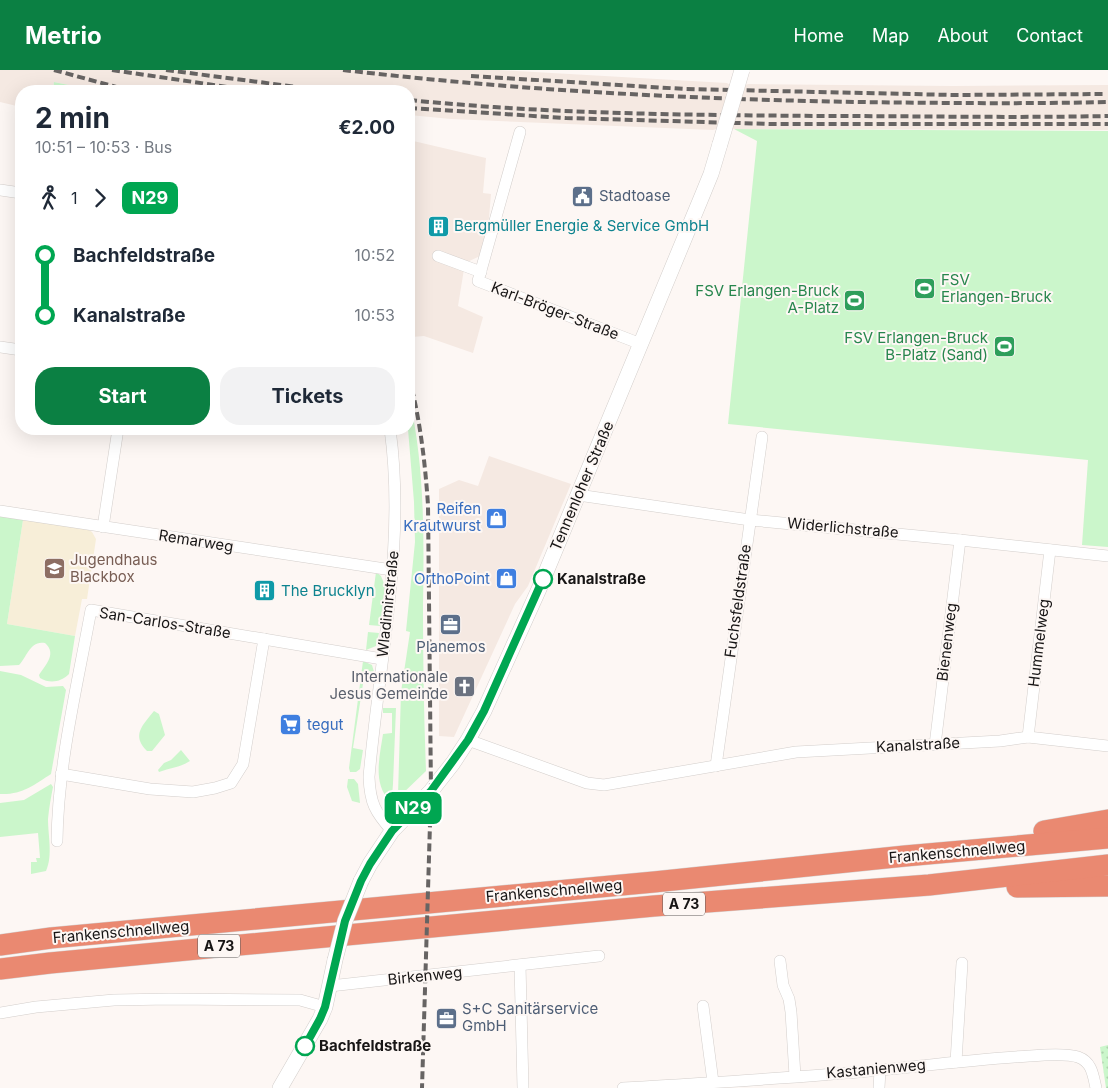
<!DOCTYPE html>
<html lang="en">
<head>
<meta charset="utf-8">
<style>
  body { margin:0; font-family:Inter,sans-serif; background:#f2f2f3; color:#1f2937; height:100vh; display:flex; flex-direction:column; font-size:19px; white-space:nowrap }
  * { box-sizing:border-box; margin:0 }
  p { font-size:16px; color:#747a83 }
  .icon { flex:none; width:28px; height:28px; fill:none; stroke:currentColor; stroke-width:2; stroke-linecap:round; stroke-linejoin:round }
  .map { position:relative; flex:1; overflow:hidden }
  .drawer { position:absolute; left:15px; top:15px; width:400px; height:350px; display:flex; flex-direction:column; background:#fff; border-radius:20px; box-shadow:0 5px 20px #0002 }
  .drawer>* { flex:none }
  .badge { padding:0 10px; border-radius:8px; font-size:18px; line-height:32px }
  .map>.badge { position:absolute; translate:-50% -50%; box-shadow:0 0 0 2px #fff }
  .legs { display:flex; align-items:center; gap:8px; height:55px; padding:0 20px; font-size:16px }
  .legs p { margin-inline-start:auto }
  .head { display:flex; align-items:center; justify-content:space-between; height:85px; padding:0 20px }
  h1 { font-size:28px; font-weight:700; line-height:38px }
  .primary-button { display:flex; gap:10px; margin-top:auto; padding:10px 20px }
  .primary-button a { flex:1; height:58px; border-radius:20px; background:#0b8043; color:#fff; font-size:20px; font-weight:700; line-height:58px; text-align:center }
  .primary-button a+a { background:#f2f2f3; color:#1f2937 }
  ul { padding:0 20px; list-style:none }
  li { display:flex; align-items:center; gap:18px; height:60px; font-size:19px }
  li i { display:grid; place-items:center; width:8px; height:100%; margin:0 6px; background:currentColor }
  li i::after { content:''; width:12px; height:12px; margin:-6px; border:4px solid; border-radius:50%; background:#fff }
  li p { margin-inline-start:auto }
  li:first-child i { background:linear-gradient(#0000 50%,currentColor 0) }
  li:last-child i { background:linear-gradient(currentColor 50%,#0000 0) }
  header { display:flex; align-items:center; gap:30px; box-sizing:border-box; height:70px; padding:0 25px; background:#0b8043; color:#fff }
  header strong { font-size:24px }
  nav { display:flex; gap:28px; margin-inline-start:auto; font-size:18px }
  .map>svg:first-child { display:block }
</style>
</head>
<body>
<header>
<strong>Metrio</strong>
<nav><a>Home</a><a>Map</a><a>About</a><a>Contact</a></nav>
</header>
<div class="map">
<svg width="1108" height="1018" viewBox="0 0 1108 1018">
  <defs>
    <pattern id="garden-dots" width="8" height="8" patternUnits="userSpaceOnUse" patternTransform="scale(1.25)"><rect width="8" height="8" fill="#cbf6cb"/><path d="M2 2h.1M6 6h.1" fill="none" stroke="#aed2ad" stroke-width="1.8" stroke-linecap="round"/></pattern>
  </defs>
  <rect width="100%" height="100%" fill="#fdf7f4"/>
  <!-- built -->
  <g fill="#f5e9e2">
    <path d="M0,0h499l228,13 6,4 16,-3 204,2 155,-1v45l-374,-1 -11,-2 -10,3 -262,-11 -42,-4v-24h-311l-44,-9 -1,9h-32v16l-21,-5z"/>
    <path d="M409,70l77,18 -3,35 8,1 -2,24 -9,38 -15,7 -7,43 25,11 -10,36 -49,-17 -12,1 -3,-9z"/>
    <path d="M489,386l82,28 -43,102 -13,18 -61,133 -15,-1v-247l20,-9 19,6z"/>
  </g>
  <!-- education -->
  <path fill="#f7eed8" d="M23,450l61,7 8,5 4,7 -9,60h-5l-7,37 -68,-12z"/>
  <!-- green -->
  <g fill="#cbf6cb">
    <path d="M54,12l44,9h-45z"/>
    <path d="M734,59l374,2v416l-26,-2 6,-85 -360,-36 29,-283z"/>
    <path d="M409,327c16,69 15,141 14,211 0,55 1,109 3,163l-26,25 -2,-1 3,-103 9,-60 -4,-1 9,-89 -1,-40 -6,-73z"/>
    <path d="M0,446l23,4 -16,104 68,12 -6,38c-8,8 -19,10 -29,4l-1,-3c7,-11 18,-21 6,-32 -15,-3 -18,14 -26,22l-19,1z"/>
    <path d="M376,502l5,4 4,10 -5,40 -11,-1z"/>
    <path d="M368,562l11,1 -3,13 -10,4z"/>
    <path d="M363,591l9,4 2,7 -9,-1 -12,77 10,2 -3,19 -4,3h-6l-1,-4z"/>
    <path d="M0,601l21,4 25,12 17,-1 3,4 -15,84c-17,11 -29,21 -51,20z"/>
    <path d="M383,638h13l-3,76 -1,12 -2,5c-18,-17 -10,-46 -7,-67l9,-1v-20h-9z"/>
    <path d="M154,641l5,3 6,21 -13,16h-5c-16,-16 -4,-26 7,-40z"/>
    <path d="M181,680l9,11c-9,6 -20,7 -31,11l-1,-2 6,-7 7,-3z"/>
    <path d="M348,709h6l4,5 2,19 -8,-2 -5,-14z"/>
    <path d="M51,714l2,3c-2,10 -4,21 -5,32 0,16 5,37 -2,52l-15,3v-12h6l-1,-4h4l-2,-25 -38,4v-34l24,-3z"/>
  </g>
  <!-- garden -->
  <path fill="url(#garden-dots)" d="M1108,975v43h-2l-6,-41z"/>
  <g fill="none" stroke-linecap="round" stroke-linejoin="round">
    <defs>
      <g id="minor">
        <path d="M520,62l-42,149 163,63"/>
        <path d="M0,120l21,3"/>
        <path d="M438,186l43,16"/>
        <path d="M0,277l21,3"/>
        <path d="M390,359c16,116 -11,232 -21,348 1,26 6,35 23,54"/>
        <path d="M578,425l172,25 210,20 148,16"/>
        <path d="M0,441l392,59"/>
        <path d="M103,457l15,-98"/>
        <path d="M1028,667l22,-187"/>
        <path d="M468,670l119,43 17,2 192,-33 204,-11 28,-4 80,9"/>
        <path d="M935,675l25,-205"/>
        <path d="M716,696l46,-329"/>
        <path d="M61,704l89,15 43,3 22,-4 16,-5 12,-19 21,-125"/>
        <path d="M57,771c1,-78 20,-154 34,-231l291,49"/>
        <path d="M780,891l3,24 6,14 2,13 4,64"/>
        <path d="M520,895l3,123"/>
        <path d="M330,916l269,-30"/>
        <path d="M703,936l10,76"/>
        <path d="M0,943l36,-6 78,-7 55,-1 131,1 25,7"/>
        <path d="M956,992l6,-99"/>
        <path d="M623,1018c86,-5 172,-10 258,-18 49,-5 98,-11 148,-14 13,-1 37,-3 49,1 14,5 15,18 18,31"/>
        <path d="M879,1018l1,-18"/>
      </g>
      <g id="tertiary">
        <path d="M361,811l9,-17 22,-33 39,-40 22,-28 15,-23 16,-29 55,-122 163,-393 9,-22 9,-30"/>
        <path d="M280,1018l40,-69 5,-12 10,-47"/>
      </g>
      <g id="motorway">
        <path d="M1044,761l64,-11"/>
        <path d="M1017,817l91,-1"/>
        <path d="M0,875l51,-7 603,-56 251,-26 203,-18"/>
        <path d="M0,899l50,-6 604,-57 275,-21 179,-20"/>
      </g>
    </defs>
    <!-- minor casing -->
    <use href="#minor" stroke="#d3cecb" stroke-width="12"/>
    <!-- tertiary casing -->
    <use href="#tertiary" stroke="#d3cecb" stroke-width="16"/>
    <!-- motorway casing -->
    <use href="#motorway" stroke="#d5d5d5" stroke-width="22"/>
    <!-- minor -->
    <use href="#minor" stroke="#fff" stroke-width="11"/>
    <!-- tertiary -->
    <use href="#tertiary" stroke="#fff" stroke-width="15"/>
    <!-- motorway -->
    <use href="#motorway" stroke="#ea8971" stroke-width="21"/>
    <!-- rail -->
    <g stroke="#676463" stroke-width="4" stroke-dasharray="8 4" stroke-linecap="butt">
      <path d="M54,0l77,21"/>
      <path d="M112,0l143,21"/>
      <path d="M166,0l162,21"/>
      <path d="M343,0c171,20 342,29 515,32 83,1 167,2 250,0"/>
      <path d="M471,6l214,13 269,6 152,-1"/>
      <path d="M409,30c139,14 279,15 419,16 93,0 187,2 280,0"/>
      <path d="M409,38l157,10 205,6h337"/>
      <path d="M409,307c11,42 16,84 19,128l3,286 -9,297"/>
    </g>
    <defs>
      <g id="tertiary-bridge">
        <path d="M720,74l22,-74"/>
        <path d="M335,890l10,-39 16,-40"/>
      </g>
    </defs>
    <!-- tertiary-bridge casing -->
    <use href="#tertiary-bridge" stroke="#d3cecb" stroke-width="16" stroke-linecap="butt"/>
    <!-- tertiary-bridge -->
    <use href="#tertiary-bridge" stroke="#fff" stroke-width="15"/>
  </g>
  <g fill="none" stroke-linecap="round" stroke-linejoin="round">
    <defs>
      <path id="line-1" d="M305,976l15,-27 5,-12 20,-86 16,-40 9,-17 22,-33 39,-40 37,-51 16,-29 59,-132"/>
    </defs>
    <!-- line-1 casing -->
    <use href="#line-1" stroke="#fff" stroke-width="11"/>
    <!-- line-1 -->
    <use href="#line-1" stroke="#00a651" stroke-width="8"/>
  </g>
  <!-- icons -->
  <defs>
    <symbol id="civic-square" viewBox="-11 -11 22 22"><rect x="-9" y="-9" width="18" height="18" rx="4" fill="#5c6f8a" stroke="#fdf7f4"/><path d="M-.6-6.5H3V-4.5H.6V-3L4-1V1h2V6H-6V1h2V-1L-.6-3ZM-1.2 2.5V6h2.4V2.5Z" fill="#fff"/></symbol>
    <symbol id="building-square" viewBox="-11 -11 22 22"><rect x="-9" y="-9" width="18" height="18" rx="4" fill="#0f9aa8" stroke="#fdf7f4"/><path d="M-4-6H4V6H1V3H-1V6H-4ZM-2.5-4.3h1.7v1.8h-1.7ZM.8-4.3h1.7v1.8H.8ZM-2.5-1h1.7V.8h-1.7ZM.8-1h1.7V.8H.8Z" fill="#fff"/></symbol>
    <symbol id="stadium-square" viewBox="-11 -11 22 22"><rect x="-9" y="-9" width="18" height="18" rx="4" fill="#2e9e5b" stroke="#fdf7f4"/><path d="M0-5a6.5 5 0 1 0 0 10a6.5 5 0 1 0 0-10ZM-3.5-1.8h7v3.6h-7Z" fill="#fff"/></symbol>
    <symbol id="shop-square" viewBox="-11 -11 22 22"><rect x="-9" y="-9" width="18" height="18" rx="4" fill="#3f7fe0" stroke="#fdf7f4"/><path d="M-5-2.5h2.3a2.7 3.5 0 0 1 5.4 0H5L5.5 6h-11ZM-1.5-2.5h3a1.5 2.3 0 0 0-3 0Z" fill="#fff"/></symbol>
    <symbol id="school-square" viewBox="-11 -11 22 22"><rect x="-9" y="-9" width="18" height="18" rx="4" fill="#8d6e63" stroke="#fdf7f4"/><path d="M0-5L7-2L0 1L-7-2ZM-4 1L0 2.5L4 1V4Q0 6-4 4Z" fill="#fff"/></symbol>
    <symbol id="office-square" viewBox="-11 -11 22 22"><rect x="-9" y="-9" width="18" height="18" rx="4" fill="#5c6f8a" stroke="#fdf7f4"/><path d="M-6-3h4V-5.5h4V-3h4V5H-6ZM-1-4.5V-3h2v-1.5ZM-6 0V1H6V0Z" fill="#fff"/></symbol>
    <symbol id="church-square" viewBox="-11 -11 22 22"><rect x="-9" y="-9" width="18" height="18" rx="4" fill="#6b7280" stroke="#fdf7f4"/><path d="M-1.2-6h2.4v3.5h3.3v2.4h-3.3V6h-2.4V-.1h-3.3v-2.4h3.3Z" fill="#fff"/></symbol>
    <symbol id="supermarket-square" viewBox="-11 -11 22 22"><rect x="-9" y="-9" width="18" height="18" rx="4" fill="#3f7fe0" stroke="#fdf7f4"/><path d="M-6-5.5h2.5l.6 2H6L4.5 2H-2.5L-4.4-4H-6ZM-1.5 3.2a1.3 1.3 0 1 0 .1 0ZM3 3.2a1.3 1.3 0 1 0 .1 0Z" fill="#fff"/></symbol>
  </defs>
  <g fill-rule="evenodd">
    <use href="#civic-square" x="570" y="114" width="25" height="25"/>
    <use href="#building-square" x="426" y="144" width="25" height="25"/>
    <use href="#stadium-square" x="912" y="206" width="25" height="25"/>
    <use href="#stadium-square" x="842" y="218" width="25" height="25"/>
    <use href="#stadium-square" x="992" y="264" width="25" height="25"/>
    <use href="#shop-square" x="484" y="436" width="25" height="25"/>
    <use href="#school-square" x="42" y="486" width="25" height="25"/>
    <use href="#shop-square" x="494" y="496" width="25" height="25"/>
    <use href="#building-square" x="252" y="508" width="25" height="25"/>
    <use href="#office-square" x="438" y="542" width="25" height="25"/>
    <use href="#church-square" x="452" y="604" width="25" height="25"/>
    <use href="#supermarket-square" x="278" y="642" width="25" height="25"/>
    <use href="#office-square" x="434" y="936" width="25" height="25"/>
  </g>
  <!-- markers -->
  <g fill="#fff" stroke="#00a651" stroke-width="2.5">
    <circle cx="543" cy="509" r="9"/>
    <circle cx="305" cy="976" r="9"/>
  </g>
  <g text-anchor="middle" stroke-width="4" stroke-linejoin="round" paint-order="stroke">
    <!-- shield labels -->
    <g fill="#fdf7f4" stroke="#5c5958" stroke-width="1">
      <rect x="663" y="822.5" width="42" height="23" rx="4"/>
      <rect x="198" y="864.5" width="42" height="23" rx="4"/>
    </g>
    <g font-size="14" font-weight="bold" fill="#171515">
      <text x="684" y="839">A 73</text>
      <text x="219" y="881">A 73</text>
    </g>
    <!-- service labels -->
    <g font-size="15" fill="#4e5e75" stroke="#fdf7f4" text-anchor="start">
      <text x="599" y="131">Stadtoase</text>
      <text x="451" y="582" text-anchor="middle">Planemos</text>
      <text x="462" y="944">S+C Sanitärservice<tspan x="462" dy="17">GmbH</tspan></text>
    </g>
    <!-- culture labels -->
    <g font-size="15" fill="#0d838f" stroke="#fdf7f4" text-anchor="start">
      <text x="454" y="161">Bergmüller Energie &amp; Service GmbH</text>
      <text x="281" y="526">The Brucklyn</text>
    </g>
    <!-- leisure labels -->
    <g font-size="15" fill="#27864d" stroke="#fdf7f4" text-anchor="end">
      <text x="941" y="215" text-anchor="start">FSV<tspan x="941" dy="17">Erlangen-Bruck</tspan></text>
      <text x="839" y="226">FSV Erlangen-Bruck<tspan x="839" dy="17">A-Platz</tspan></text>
      <text x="988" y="273">FSV Erlangen-Bruck<tspan x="988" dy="17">B-Platz (Sand)</tspan></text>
    </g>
    <!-- street labels -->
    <g font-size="15" fill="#171515" stroke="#fdf7f4">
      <text transform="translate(555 241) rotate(21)" y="5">Karl-Bröger-Straße</text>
      <text transform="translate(582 416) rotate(-67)" y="5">Tennenloher Straße</text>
      <text transform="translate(843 458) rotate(5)" y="5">Widerlichstraße</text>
      <text transform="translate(196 471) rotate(9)" y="5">Remarweg</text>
      <text transform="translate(738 531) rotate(-82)" y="5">Fuchsfeldstraße</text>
      <text transform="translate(388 534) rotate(-84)" y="5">Wladimirstraße</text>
      <text transform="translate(165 553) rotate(9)" y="5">San-Carlos-Straße</text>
      <text transform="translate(947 572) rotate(-83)" y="5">Bienenweg</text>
      <text transform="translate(1039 573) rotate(-83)" y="5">Hummelweg</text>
      <text transform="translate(918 675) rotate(-3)" y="5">Kanalstraße</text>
      <text transform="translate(957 782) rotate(-5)" y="5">Frankenschnellweg</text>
      <text transform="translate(554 821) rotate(-5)" y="5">Frankenschnellweg</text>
      <text transform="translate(121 862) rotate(-5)" y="5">Frankenschnellweg</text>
      <text transform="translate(425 906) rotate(-6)" y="5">Birkenweg</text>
      <text transform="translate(876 999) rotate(-5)" y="5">Kastanienweg</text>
    </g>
    <!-- shop labels -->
    <g font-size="15" fill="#366cbe" stroke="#fdf7f4" text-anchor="end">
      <text x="481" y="444">Reifen<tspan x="481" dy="17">Krautwurst</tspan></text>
      <text x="490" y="514">OrthoPoint</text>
      <text x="307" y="660" text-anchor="start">tegut</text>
    </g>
    <!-- education labels -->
    <g font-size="15" fill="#785e54" stroke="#fdf7f4" text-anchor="start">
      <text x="70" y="495">Jugendhaus<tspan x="70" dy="17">Blackbox</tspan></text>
    </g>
    <!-- stop labels -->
    <g font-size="15" font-weight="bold" fill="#171515" stroke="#fdf7f4" text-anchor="start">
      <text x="557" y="514">Kanalstraße</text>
      <text x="319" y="981">Bachfeldstraße</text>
    </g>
    <!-- worship labels -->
    <g font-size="15" fill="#5b616d" stroke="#fdf7f4" text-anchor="end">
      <text x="448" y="612">Internationale<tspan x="448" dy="17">Jesus Gemeinde</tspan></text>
    </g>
  </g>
</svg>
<b class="badge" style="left:413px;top:738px;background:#00a651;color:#fff">N29</b>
<section class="drawer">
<div class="head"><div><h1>2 min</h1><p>10:51 – 10:53 · Bus</p></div><b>€2.00</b></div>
<div class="legs"><svg class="icon" aria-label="walk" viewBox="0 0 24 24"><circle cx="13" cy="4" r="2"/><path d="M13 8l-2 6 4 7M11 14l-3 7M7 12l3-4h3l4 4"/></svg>1<svg class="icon" aria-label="forward" viewBox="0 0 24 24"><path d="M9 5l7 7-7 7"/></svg><b class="badge" style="background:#00a651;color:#fff">N29</b></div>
<ul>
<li><i style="color:#00a651"></i><b>Bachfeldstraße</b><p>10:52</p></li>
<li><i style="color:#00a651"></i><b>Kanalstraße</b><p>10:53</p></li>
</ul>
<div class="primary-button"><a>Start</a><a>Tickets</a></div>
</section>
</div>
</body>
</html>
